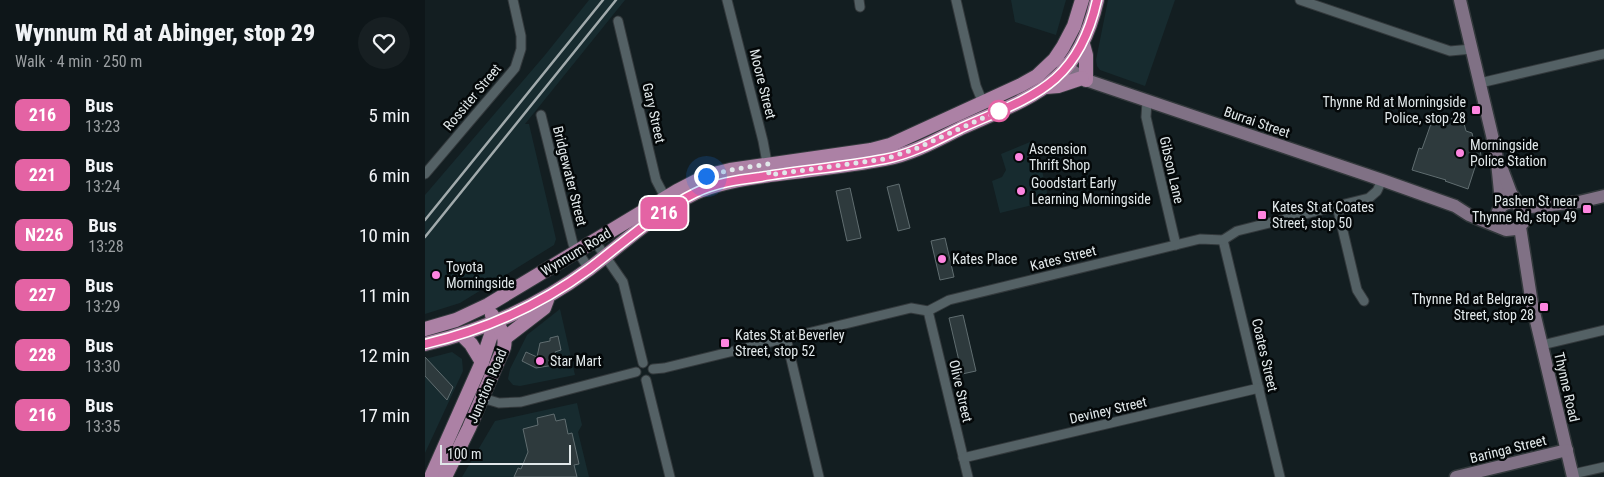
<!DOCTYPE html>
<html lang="en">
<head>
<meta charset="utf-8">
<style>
  body { margin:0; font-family:"Roboto Condensed",sans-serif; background:#171f22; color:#f1f3f6; height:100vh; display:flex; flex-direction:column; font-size:19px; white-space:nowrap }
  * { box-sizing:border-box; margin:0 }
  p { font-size:16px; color:#9b9fa2 }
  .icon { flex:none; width:28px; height:28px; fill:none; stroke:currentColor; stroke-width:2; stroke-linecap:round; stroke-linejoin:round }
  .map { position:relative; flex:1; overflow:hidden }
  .drawer { display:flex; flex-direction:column; background:#0e1619; width:425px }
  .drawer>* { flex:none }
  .badge { padding:0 10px; border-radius:8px; font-size:18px; line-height:32px }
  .scale { position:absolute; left:15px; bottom:12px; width:131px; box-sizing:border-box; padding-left:5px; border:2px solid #e1e8ea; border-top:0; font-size:14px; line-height:18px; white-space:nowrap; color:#e1e8ea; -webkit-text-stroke:4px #040809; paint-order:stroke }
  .you { position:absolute; width:25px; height:25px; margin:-12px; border:4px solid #fff; border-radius:50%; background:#1a73e8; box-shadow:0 0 0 8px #1a73e833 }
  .map>.badge { position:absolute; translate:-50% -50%; box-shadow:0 0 0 2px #fff }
  .round { display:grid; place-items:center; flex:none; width:52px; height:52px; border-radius:26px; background:#171f22 }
  .head { display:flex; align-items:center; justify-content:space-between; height:85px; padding:0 15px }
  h1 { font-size:24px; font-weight:800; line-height:38px }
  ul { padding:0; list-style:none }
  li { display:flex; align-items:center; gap:15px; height:60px; padding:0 15px }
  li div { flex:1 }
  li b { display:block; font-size:19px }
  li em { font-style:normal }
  li .badge { min-width:55px; font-weight:700; text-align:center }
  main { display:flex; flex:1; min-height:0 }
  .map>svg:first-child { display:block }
</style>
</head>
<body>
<main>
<section class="drawer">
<div class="head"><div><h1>Wynnum Rd at Abinger, stop 29</h1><p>Walk · 4 min · 250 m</p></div><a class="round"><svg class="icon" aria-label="heart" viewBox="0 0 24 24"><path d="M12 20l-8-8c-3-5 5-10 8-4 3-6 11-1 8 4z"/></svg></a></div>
<ul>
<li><span class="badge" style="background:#e463a4;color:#fff">216</span><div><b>Bus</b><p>13:23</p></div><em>5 min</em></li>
<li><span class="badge" style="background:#e463a4;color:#fff">221</span><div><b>Bus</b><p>13:24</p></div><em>6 min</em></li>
<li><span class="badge" style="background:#e463a4;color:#fff">N226</span><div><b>Bus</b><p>13:28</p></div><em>10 min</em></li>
<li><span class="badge" style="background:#e463a4;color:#fff">227</span><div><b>Bus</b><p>13:29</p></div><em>11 min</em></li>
<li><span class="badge" style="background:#e463a4;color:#fff">228</span><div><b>Bus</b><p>13:30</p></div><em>12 min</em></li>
<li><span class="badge" style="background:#e463a4;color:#fff">216</span><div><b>Bus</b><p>13:35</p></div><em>17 min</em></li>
</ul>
</section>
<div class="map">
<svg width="1179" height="477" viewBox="0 0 1179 477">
  <rect width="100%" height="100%" fill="#131e21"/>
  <!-- built -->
  <g fill="#172b2f">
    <path d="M164,0h36l-100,124h4l27,115 -2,6 -94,58 -35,11v-119l120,-140z"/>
    <path d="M586,0h55l-10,35 -41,-13z"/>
    <path d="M683,0h67l-30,86 -45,-16 -3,-4 -1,-6z"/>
    <path d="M610,140l14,61 -49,12 -8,-32 10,-4 4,-7 -5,-16z"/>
    <path d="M135,309l15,66 -55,11 -7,-1 -5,-6 2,-10 17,-34z"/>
    <path d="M27,352l10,7 1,12 -38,82v-94z"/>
    <path d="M152,403l5,22 -4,7 11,45h-127l33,-56z"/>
  </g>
  <!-- building -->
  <g fill="#2e3a3d" stroke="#606d70">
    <path d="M1037,116l4,15 6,2 4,18 4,-1 3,17 -7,-3 -8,25 -23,-8 1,-1 -34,-10 7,-22 3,1 11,-31 15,5 1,-4z"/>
    <path d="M474,184l11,44 -12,3 -11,-44z"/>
    <path d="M425,188l11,50 -14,3 -11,-50z"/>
    <path d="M520,238l9,39 -14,3 -9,-39z"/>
    <path d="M538,315l13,56 -14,3 -13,-56z"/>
    <path d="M133,336l3,14 -6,2 1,3 -4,1 2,9 -18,3 -14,-7 4,-9 11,5 3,-14 10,-2v-3z"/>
    <path d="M0,357l28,30 -6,13 -22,-24z"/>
    <path d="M129,414l2,7 9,-2 3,15 4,-1 7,31 -5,1 3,12h-63l4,-9 3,1 7,-17 -5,-23 15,-4 -1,-7z"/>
  </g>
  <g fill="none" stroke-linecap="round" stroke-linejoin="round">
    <defs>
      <g id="street">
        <path d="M302,0l36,141 5,27"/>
        <path d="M434,0l1,7"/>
        <path d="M531,0l20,86 7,17"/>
        <path d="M875,0l150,51 22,-2"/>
        <path d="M193,21l38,159 11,21"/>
        <path d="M1055,83l124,-29"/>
        <path d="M722,101l-1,16 30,128"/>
        <path d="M116,115l32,129 16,25"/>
        <path d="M0,174l90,-106 6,-19v-13l-8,-36"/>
        <path d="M912,206l20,84 7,11"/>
        <path d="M169,240l29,42 20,81"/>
        <path d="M798,240l57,237"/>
        <path d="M503,311l40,166"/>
        <path d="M361,338l33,139"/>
        <path d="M1117,345l62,-15"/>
        <path d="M228,369l11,-1 247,-60 17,3 21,-11 251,-61 23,1 14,-9 132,-33 8,-7 5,-11"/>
        <path d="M221,380l24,97"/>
        <path d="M54,397l20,6 22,-1 115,-30"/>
        <path d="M538,458l296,-70"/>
        <path d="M1148,474l31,-7"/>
      </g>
      <g id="secondary">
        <path d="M1035,0l36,152 4,40v16"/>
        <path d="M633,61l28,19 296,100 73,26 14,9 37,15 10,-1 7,-6 1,-11c-12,-22 -39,0 -21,16"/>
        <path d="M1077,169l9,24 8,12"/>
        <path d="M1097,208l57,-6 25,-6"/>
        <path d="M1095,227l12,77 41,173"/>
        <path d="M1031,477l111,-27"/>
      </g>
      <g id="primary">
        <path d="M658,44l3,11v25"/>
        <path d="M621,87l12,-1 24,-8"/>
        <path d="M0,329l31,-9 32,-15 189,-114 29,-15 24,-6 141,-20 19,-5 131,-60 16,-9 18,-17 8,-12 11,-21 8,-26"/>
        <path d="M37,335l9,9 11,18"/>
        <path d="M80,338l39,-30 3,-8"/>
        <path d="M0,344c60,-14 114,-38 164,-75 33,-25 69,-58 106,-76 22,-10 45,-13 68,-17 41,-6 82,-9 122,-17 27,-5 52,-19 76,-31 72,-32 117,-43 136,-128"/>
        <path d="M6,477l51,-115 13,-39"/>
        <path d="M20,477l24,-49 35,-81c3,-14 -7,-20 -12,-32"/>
      </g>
    </defs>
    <!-- street casing -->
    <use href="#street" stroke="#33393c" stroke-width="11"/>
    <!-- secondary casing -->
    <use href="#secondary" stroke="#33393c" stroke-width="15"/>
    <!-- primary casing -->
    <use href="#primary" stroke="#33393c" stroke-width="16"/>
    <!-- street -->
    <use href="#street" stroke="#546165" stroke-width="9"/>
    <!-- secondary -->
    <use href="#secondary" stroke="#807185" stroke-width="12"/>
    <!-- primary -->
    <use href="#primary" stroke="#ac81a5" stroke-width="14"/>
    <!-- rail -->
    <g stroke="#a1aaac" stroke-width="2.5">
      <path d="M0,220l178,-220"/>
      <path d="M0,237l191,-237"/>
    </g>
  </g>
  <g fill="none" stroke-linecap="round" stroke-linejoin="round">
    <defs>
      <path id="line" d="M0,344c60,-14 114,-38 164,-75 33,-25 69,-58 106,-76 20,-10 42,-13 65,-16 41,-7 83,-10 125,-18 27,-5 52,-19 76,-31 72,-32 117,-43 136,-128"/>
    </defs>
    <!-- line casing -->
    <use href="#line" stroke="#fff" stroke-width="11"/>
    <!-- line -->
    <use href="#line" stroke="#e463a4" stroke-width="8"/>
    <!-- walk -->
    <path stroke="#e1e8ea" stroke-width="5" stroke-dasharray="0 9" d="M281,176l24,-6 38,-6 1,11 116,-16 30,-10 90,-41 -6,3"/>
  </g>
  <!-- markers -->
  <g fill="#fe85e0" stroke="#040809" stroke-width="2">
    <rect x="1046" y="105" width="10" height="10" rx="2.5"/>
    <circle cx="1035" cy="153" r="5"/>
    <circle cx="594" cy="157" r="5"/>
    <circle cx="596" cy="191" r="5"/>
    <rect x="1157" y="204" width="10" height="10" rx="2.5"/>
    <rect x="832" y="210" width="10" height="10" rx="2.5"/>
    <circle cx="517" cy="259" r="5"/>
    <circle cx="11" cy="275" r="5"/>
    <rect x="1114" y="302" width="10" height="10" rx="2.5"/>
    <rect x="295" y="338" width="10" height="10" rx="2.5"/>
    <circle cx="115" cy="361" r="5"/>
  </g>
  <circle fill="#fff" stroke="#e463a4" stroke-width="2.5" cx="574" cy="111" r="10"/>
  <g text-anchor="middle" stroke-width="5" stroke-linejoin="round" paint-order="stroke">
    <!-- street labels -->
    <g font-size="14" fill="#e1e8ea" stroke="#040809">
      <text transform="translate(338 84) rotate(76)" y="5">Moore Street</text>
      <text transform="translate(47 97) rotate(-50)" y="5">Rossiter Street</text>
      <text transform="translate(229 113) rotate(77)" y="5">Gary Street</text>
      <text transform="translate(832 122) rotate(19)" y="5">Burrai Street</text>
      <text transform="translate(747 170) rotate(77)" y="5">Gibson Lane</text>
      <text transform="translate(145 176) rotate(76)" y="5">Bridgewater Street</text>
      <text transform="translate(151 252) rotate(-31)" y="5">Wynnum Road</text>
      <text transform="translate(638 258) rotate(-14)" y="5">Kates Street</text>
      <text transform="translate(840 355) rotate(77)" y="5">Coates Street</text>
      <text transform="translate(62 386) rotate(-67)" y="5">Junction Road</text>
      <text transform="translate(1142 387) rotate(77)" y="5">Thynne Road</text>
      <text transform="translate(536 391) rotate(77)" y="5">Olive Street</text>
      <text transform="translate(683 410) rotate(-13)" y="5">Deviney Street</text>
      <text transform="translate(1083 449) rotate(-14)" y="5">Baringa Street</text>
    </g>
    <!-- poi labels -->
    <g font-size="14" fill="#e1e8ea" stroke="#040809" text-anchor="start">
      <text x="1041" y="107" text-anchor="end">Thynne Rd at Morningside<tspan x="1041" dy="16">Police, stop 28</tspan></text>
      <text x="1045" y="150">Morningside<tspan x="1045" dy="16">Police Station</tspan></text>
      <text x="604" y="154">Ascension<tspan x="604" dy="16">Thrift Shop</tspan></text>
      <text x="606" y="188">Goodstart Early<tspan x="606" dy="16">Learning Morningside</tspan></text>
      <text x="1152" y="206" text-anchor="end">Pashen St near<tspan x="1152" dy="16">Thynne Rd, stop 49</tspan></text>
      <text x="847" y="212">Kates St at Coates<tspan x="847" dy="16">Street, stop 50</tspan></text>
      <text x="527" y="264">Kates Place</text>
      <text x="21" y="272">Toyota<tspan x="21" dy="16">Morningside</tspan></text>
      <text x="1109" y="304" text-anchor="end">Thynne Rd at Belgrave<tspan x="1109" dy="16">Street, stop 28</tspan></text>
      <text x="310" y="340">Kates St at Beverley<tspan x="310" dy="16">Street, stop 52</tspan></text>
      <text x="125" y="366">Star Mart</text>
    </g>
  </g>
</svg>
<div class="scale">100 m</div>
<div class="you" style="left:281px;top:176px"></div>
<b class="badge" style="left:239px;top:213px;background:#e463a4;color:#fff">216</b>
</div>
</main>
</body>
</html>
